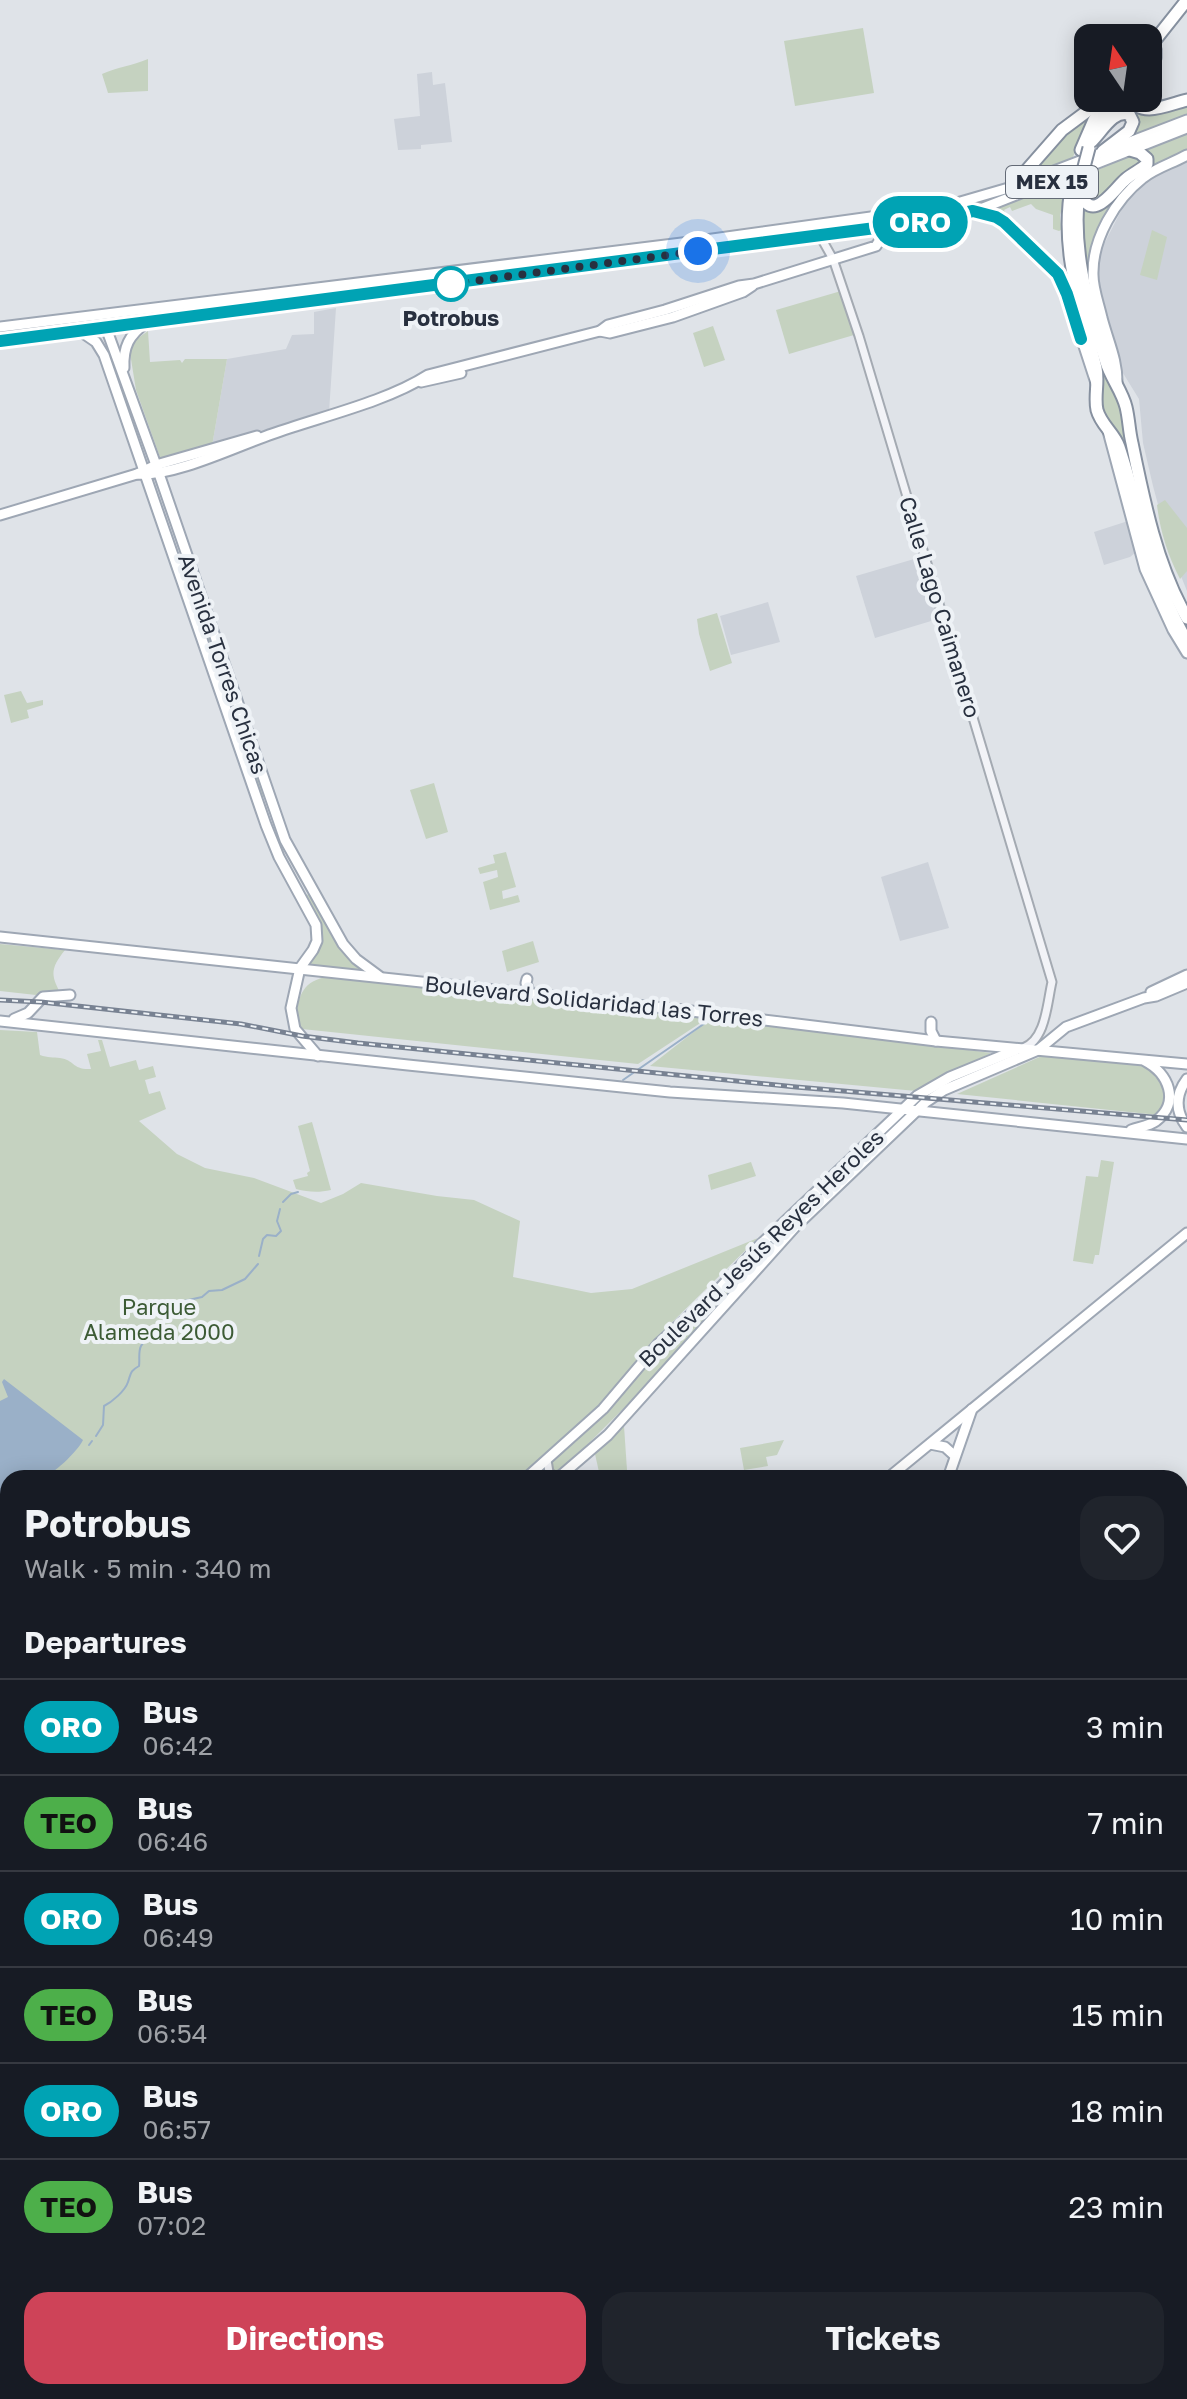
<!DOCTYPE html>
<html lang="en">
<head>
<meta charset="utf-8">
<style>
  body { margin:0; font-family:"Golos Text",sans-serif; background:#20242c; color:#f1f3f6; height:100vh; display:flex; flex-direction:column; font-size:30px; white-space:nowrap }
  * { box-sizing:border-box; margin:0 }
  p { font-size:26px; color:#9ea1a6 }
  .icon { flex:none; width:44px; height:44px; fill:none; stroke:currentColor; stroke-width:2; stroke-linecap:round; stroke-linejoin:round }
  .map { position:relative; flex:1; overflow:hidden }
  .drawer { position:absolute; left:0px; top:1470px; width:1188px; height:930px; display:flex; flex-direction:column; background:#171b24; border-radius:24px 24px 0 0; box-shadow:0 4px 20px #0003 }
  .drawer>* { flex:none }
  .badge { padding:0 16px; border-radius:26px; font-size:28px; line-height:52px }
  .needle { width:52px; rotate:347deg }
  .controls { position:absolute; left:1074px; top:24px; display:grid; gap:16px }
  .controls a { display:grid; place-items:center; width:88px; height:88px; border-radius:16px; background:#171b24; box-shadow:0 4px 20px #0003; font-size:40px }
  .you { position:absolute; width:40px; height:40px; margin:-20px; border:6px solid #fff; border-radius:50%; background:#1a73e8; box-shadow:0 0 0 12px #1a73e833 }
  .map>.badge { position:absolute; translate:-50% -50%; box-shadow:0 0 0 4px #fff }
  h2 { padding:0 24px; font-size:30px; line-height:72px }
  .round { display:grid; place-items:center; flex:none; width:84px; height:84px; border-radius:24px; background:#20242c }
  .overview { display:flex; align-items:center; justify-content:space-between; height:136px; padding:0 24px }
  h1 { font-size:38px; font-weight:700; line-height:60px }
  .cta { display:flex; gap:16px; margin-top:auto; padding:16px 24px }
  .cta a { flex:1; height:92px; border-radius:24px; background:#ce4358; color:#fff; font-size:32px; font-weight:700; line-height:92px; text-align:center }
  .cta a+a { background:#20242c; color:#f1f3f6 }
  ul { padding:0; list-style:none }
  li { display:flex; align-items:center; gap:24px; height:96px; padding:0 24px; border-top:2px solid #363941 }
  li div { flex:1 }
  li b { display:block; font-size:30px }
  li em { font-style:normal }
  li .badge { min-width:88px; font-weight:700; text-align:center }
  .map>svg:first-child { display:block }
</style>
</head>
<body>
<div class="map">
<svg width="1187" height="2399" viewBox="0 0 1187 2399">
  <rect width="100%" height="100%" fill="#dfe3e8"/>
  <!-- built -->
  <g fill="#cdd2da">
    <path d="M432,72l1,13 12,-2 7,59 -31,3v4l-23,1 -4,-31 26,-3 -3,-42z"/>
    <path d="M1187,159v432l-17,-42 -17,-63 -10,-43 -4,-44 -21,-34 -19,-72 -2,-15 2,-24 27,-53 23,-22z"/>
    <path d="M336,308l-7,104 -117,34 15,-87 59,-10 6,-14 22,-1v-22z"/>
    <path d="M1128,521l8,31 -6,5 -26,8 -10,-33z"/>
    <path d="M921,557l20,61 -66,20 -19,-62z"/>
    <path d="M768,602l12,40 -49,13 -11,-39z"/>
    <path d="M928,862l21,66 -49,13 -19,-64z"/>
  </g>
  <!-- green -->
  <g fill="#c5d2c0">
    <path d="M863,28l11,65 -79,13 -11,-65z"/>
    <path d="M148,59v32l-40,2 -6,-19c15,-7 30,-8 46,-15z"/>
    <path d="M1112,98h2l-17,24 -9,20 -9,31 -5,36 -1,32 6,33 25,96 17,36 6,35 20,82 26,76 14,25v13l-20,-36 -9,-24 -40,-136 -16,-31 -3,-37 -24,-89 -4,-25 -1,-37 3,-36 16,-51z"/>
    <path d="M1123,98h4l5,10 55,-5v12l-65,24 13,-20 -24,-2z"/>
    <path d="M1092,111l-19,46 -47,21 36,-43z"/>
    <path d="M1187,132v18c-63,32 -91,52 -99,126 -7,-35 -12,-70 2,-103z"/>
    <path d="M1069,181l-9,34 1,13 2,1 -4,2 -6,-2v-14l-17,-6 -5,-5 -19,7 -2,-4 -6,3 2,4 -13,-6z"/>
    <path d="M1152,230l15,7 -10,43 -17,-5z"/>
    <path d="M841,291l13,44 -65,19 -13,-44z"/>
    <path d="M713,326l12,34 -21,7 -11,-34z"/>
    <path d="M148,331l2,31 30,-2 2,3 3,-4h42l-15,87 -51,14 -25,-70 -6,-37 4,-12z"/>
    <path d="M1165,500l22,28v43l-7,8c-12,-23 -20,-48 -23,-74z"/>
    <path d="M194,591l72,205 -6,2 -71,-205z"/>
    <path d="M717,613l15,50 -22,8 -11,-37 -2,-15z"/>
    <path d="M21,691l6,12 16,-3v5l-16,5 2,8 -18,5 -7,-28z"/>
    <path d="M434,783l14,49 -22,7 -16,-49z"/>
    <path d="M506,852l10,35 -14,4 1,8 15,-4 2,7 -30,8 -7,-28 15,-5 -1,-7 -17,4 -2,-6 17,-5 -2,-8z"/>
    <path d="M310,894l37,63 18,14 -58,-6c19,-28 17,-42 -1,-70z"/>
    <path d="M533,941l6,21 -32,10 -5,-21z"/>
    <path d="M0,944l65,6c-16,20 -14,26 -2,48l-63,-7z"/>
    <path d="M329,976l379,42 -70,46 -336,-35 -7,-11c5,-25 7,-36 34,-42z"/>
    <path d="M714,1016l277,37 -75,38 -266,-25z"/>
    <path d="M0,1030l37,2 3,23c8,3 13,2 20,3 15,2 12,12 31,11l-4,-15 14,-3 -3,-11h4l8,27 26,-7 3,10 14,-4 3,11 -11,3 4,14 11,-3 6,18 -27,12 38,33 28,14 49,10 67,25 22,-9 18,-11 76,13 37,4 46,21 -7,56 78,16 41,-4 126,-51 -104,102 -52,67 -83,71h-511v504l-8,7z"/>
    <path d="M1044,1055l61,5 41,7 12,8 7,10 2,10 -9,20 -201,-21z"/>
    <path d="M312,1122l19,68c-13,3 -23,2 -35,-1l-3,-9 15,-4 -1,-3 3,-2 -12,-45z"/>
    <path d="M1101,1160l13,2 -15,93h-4l-2,9 -20,-3 13,-85 12,1z"/>
    <path d="M751,1162l5,14 -45,14 -3,-15z"/>
    <path d="M779,1236l-145,162 -80,80h-24l45,-36 36,-35 39,-47 49,-47 19,-14z"/>
    <path d="M624,1426l3,44 -28,2 -4,-18z"/>
    <path d="M784,1440l-7,15 -11,2 2,9 -24,4 -4,-22z"/>
  </g>
  <!-- water -->
  <path fill="#9ab0c8" d="M4,1379l79,61c-5,11 -31,36 -42,38 -11,2 -23,0 -33,0v32l-8,6v-115l8,-4 -6,-15z"/>
  <g fill="none" stroke-linecap="round" stroke-linejoin="round">
    <!-- stream -->
    <g stroke="#9ab0c8" stroke-width="2">
      <path d="M623,1080l85,-59"/>
      <path d="M283,1202l8,-8 7,-2"/>
      <path d="M259,1256l4,-17 4,-4 9,1 5,-5 -4,-10 3,-12"/>
      <path d="M96,1436l7,-11 1,-19c8,-4 21,-15 24,-24 3,-9 2,-11 11,-16 1,-7 -1,-14 2,-20 6,-11 33,-34 44,-41l-1,-4 18,-4 7,-6 13,-1 23,-11 13,-15"/>
      <path d="M89,1445l3,-4"/>
      <path d="M1180,1543l7,-17"/>
    </g>
    <defs>
      <g id="minor">
        <path d="M820,236l13,23 26,77 193,646c-5,21 -6,58 -29,66"/>
        <path d="M547,1460l2,12 5,4 7,-1"/>
        <path d="M527,1477l13,-1 3,2"/>
        <path d="M237,2399l9,-7"/>
        <path d="M433,2399l3,-7"/>
      </g>
      <g id="major">
        <path d="M976,212l20,5 16,11 46,46 9,20 29,89"/>
        <path d="M105,325l51,140 129,375 58,104 13,15 23,17"/>
        <path d="M0,327l698,-86 245,-34 69,-20 175,-67"/>
        <path d="M80,331l16,11 8,13 162,470 13,32 37,68 1,16 -4,9 -13,18 -9,40 4,21 23,27"/>
        <path d="M600,331l10,2 63,-16 70,-25 9,-6"/>
        <path d="M0,341l914,-118 69,-15 204,-80"/>
        <path d="M124,368c-1,-21 5,-33 22,-45"/>
        <path d="M421,382l40,-9"/>
        <path d="M1117,385c1,-24 -9,-44 -15,-67 -3,-14 -9,-29 -9,-43 -1,-36 22,-75 50,-97 12,-10 30,-15 44,-23"/>
        <path d="M1108,431l37,138 28,61 14,23"/>
        <path d="M137,474c37,3 100,-28 135,-40 47,-17 114,-32 156,-59l172,-44 8,-6 57,-15 74,-24 15,-2 122,-38 13,-20"/>
        <path d="M0,515l137,-41 19,-9 101,-29"/>
        <path d="M0,937l683,73 253,31 251,23"/>
        <path d="M527,979l-1,4 4,11"/>
        <path d="M1151,992l36,-17"/>
        <path d="M14,1019l14,-6 15,-16 27,-2"/>
        <path d="M0,1021l408,44 262,27 173,11 344,36"/>
        <path d="M931,1022v9l5,10"/>
        <path d="M1187,1079c-12,16 -12,32 0,48"/>
        <path d="M1131,1130c8,-3 18,-4 25,-9 25,-19 12,-48 -11,-60"/>
        <path d="M930,1444l15,3 10,9"/>
        <path d="M526,1478l77,-69 56,-66 59,-53 41,-44 158,-150 33,-19 66,-27"/>
        <path d="M558,1478l50,-43 187,-208 131,-125 18,-12 94,-40 28,-23 78,-29 12,-2 31,-13"/>
        <path d="M888,1478l299,-245"/>
        <path d="M948,1478l24,-69"/>
        <path d="M1180,1899h7"/>
        <path d="M0,1997l8,-7"/>
        <path d="M0,2042l8,-1"/>
        <path d="M655,2399l2,-7"/>
      </g>
      <g id="highway">
        <path d="M1148,49l39,-49"/>
        <path d="M1148,68l7,-10v-9"/>
        <path d="M1130,98c11,21 39,6 57,2"/>
        <path d="M1099,126l19,-28"/>
        <path d="M1092,141c11,-11 21,-31 37,-27l4,8 -4,9 -26,20"/>
        <path d="M1081,150l13,-30 11,-18"/>
        <path d="M1080,182c-10,63 7,121 26,180 5,16 16,29 20,45 3,12 3,24 6,36 12,59 25,123 55,175"/>
        <path d="M1072,183c-13,67 9,122 24,185 3,14 -2,29 1,42 4,15 17,23 22,37 23,69 29,128 68,194"/>
        <path d="M1012,187l50,-57 43,-32"/>
        <path d="M1079,189c12,38 33,2 47,-10 7,-6 15,-9 21,-15v-5l-7,-6 -10,-3"/>
      </g>
    </defs>
    <!-- minor casing -->
    <use href="#minor" stroke="#a4aab2" stroke-width="11"/>
    <!-- major casing -->
    <use href="#major" stroke="#9ea7b4" stroke-width="13"/>
    <!-- highway casing -->
    <use href="#highway" stroke="#86909f" stroke-width="15"/>
    <!-- minor -->
    <use href="#minor" stroke="#f2f3f7" stroke-width="7"/>
    <!-- major -->
    <use href="#major" stroke="#fff" stroke-width="9"/>
    <!-- highway -->
    <use href="#highway" stroke="#fff" stroke-width="11"/>
    <defs>
      <path id="rail" d="M0,1000l41,2 200,22 61,12 56,7 438,44 391,33"/>
    </defs>
    <!-- rail casing -->
    <use href="#rail" stroke="#788292" stroke-width="5"/>
    <!-- rail -->
    <use href="#rail" stroke="#eef2f6" stroke-width="2" stroke-dasharray="6" stroke-linecap="butt"/>
    <defs>
      <path id="highway-bridge" d="M1080,182l9,-34"/>
    </defs>
    <!-- highway-bridge casing -->
    <use href="#highway-bridge" stroke="#86909f" stroke-width="15" stroke-linecap="butt"/>
    <!-- highway-bridge -->
    <use href="#highway-bridge" stroke="#fff" stroke-width="11"/>
  </g>
  <g fill="none" stroke-linecap="round" stroke-linejoin="round">
    <defs>
      <path id="line" d="M0,341l914,-118 59,-12 23,6 8,5 54,52 9,20 14,45"/>
    </defs>
    <!-- line casing -->
    <use href="#line" stroke="#fff" stroke-width="18"/>
    <!-- line -->
    <use href="#line" stroke="#00a3b4" stroke-width="12"/>
    <!-- walk -->
    <path stroke="#28303f" stroke-width="8" stroke-dasharray="0 14.4" d="M451,284l247,-33"/>
  </g>
  <!-- markers -->
  <circle fill="#fff" stroke="#00a3b4" stroke-width="4" cx="451" cy="284" r="16"/>
  <g text-anchor="middle" stroke-width="8" stroke-linejoin="round" paint-order="stroke">
    <!-- shield labels -->
    <rect fill="#eef2f6" stroke="#636a76" stroke-width="2" x="1006" y="166" width="92" height="32" rx="6"/>
    <g font-size="20" font-weight="bold" fill="#28303f">
      <text x="1052" y="189">MEX 15</text>
    </g>
    <!-- stop labels -->
    <g font-size="22" font-weight="bold" fill="#28303f" stroke="#eef2f6">
      <text x="451" y="326">Potrobus</text>
    </g>
    <!-- street labels -->
    <g font-size="22" fill="#28303f" stroke="#eef2f6">
      <text transform="translate(940 607) rotate(73)" y="8">Calle Lago Caimanero</text>
      <text transform="translate(223 664) rotate(71)" y="8">Avenida Torres Chicas</text>
      <text transform="translate(594 1001) rotate(6)" y="8">Boulevard Solidaridad las Torres</text>
      <text transform="translate(761 1248) rotate(-44)" y="8">Boulevard Jesús Reyes Heroles</text>
    </g>
    <!-- park labels -->
    <g font-size="22" fill="#3c5b35" stroke="#eef2f6">
      <text x="159" y="1315">Parque<tspan x="159" dy="25">Alameda 2000</tspan></text>
    </g>
  </g>
</svg>
<div class="controls">
<a><svg class="needle" viewBox="-14 -14 28 28"><path d="M0-13l5 13h-10z" fill="#e53935"/><path d="M0 13l5-13h-10z" fill="#9ea1a6"/></svg></a>
</div>
<div class="you" style="left:698px;top:251px"></div>
<b class="badge" style="left:920px;top:222px;background:#00a3b4;color:#fff">ORO</b>
<section class="drawer">
<div class="overview"><div><h1>Potrobus</h1><p>Walk · 5 min · 340 m</p></div><a class="round"><svg class="icon" aria-label="heart" viewBox="0 0 24 24"><path d="M12 20l-8-8c-3-5 5-10 8-4 3-6 11-1 8 4z"/></svg></a></div>
<h2>Departures</h2>
<ul>
<li><span class="badge" style="background:#00a3b4;color:#fff">ORO</span><div><b>Bus</b><p>06:42</p></div><em>3 min</em></li>
<li><span class="badge" style="background:#4daf4a;color:#111">TEO</span><div><b>Bus</b><p>06:46</p></div><em>7 min</em></li>
<li><span class="badge" style="background:#00a3b4;color:#fff">ORO</span><div><b>Bus</b><p>06:49</p></div><em>10 min</em></li>
<li><span class="badge" style="background:#4daf4a;color:#111">TEO</span><div><b>Bus</b><p>06:54</p></div><em>15 min</em></li>
<li><span class="badge" style="background:#00a3b4;color:#fff">ORO</span><div><b>Bus</b><p>06:57</p></div><em>18 min</em></li>
<li><span class="badge" style="background:#4daf4a;color:#111">TEO</span><div><b>Bus</b><p>07:02</p></div><em>23 min</em></li>
</ul>
<div class="cta"><a>Directions</a><a>Tickets</a></div>
</section>
</div>
</body>
</html>
